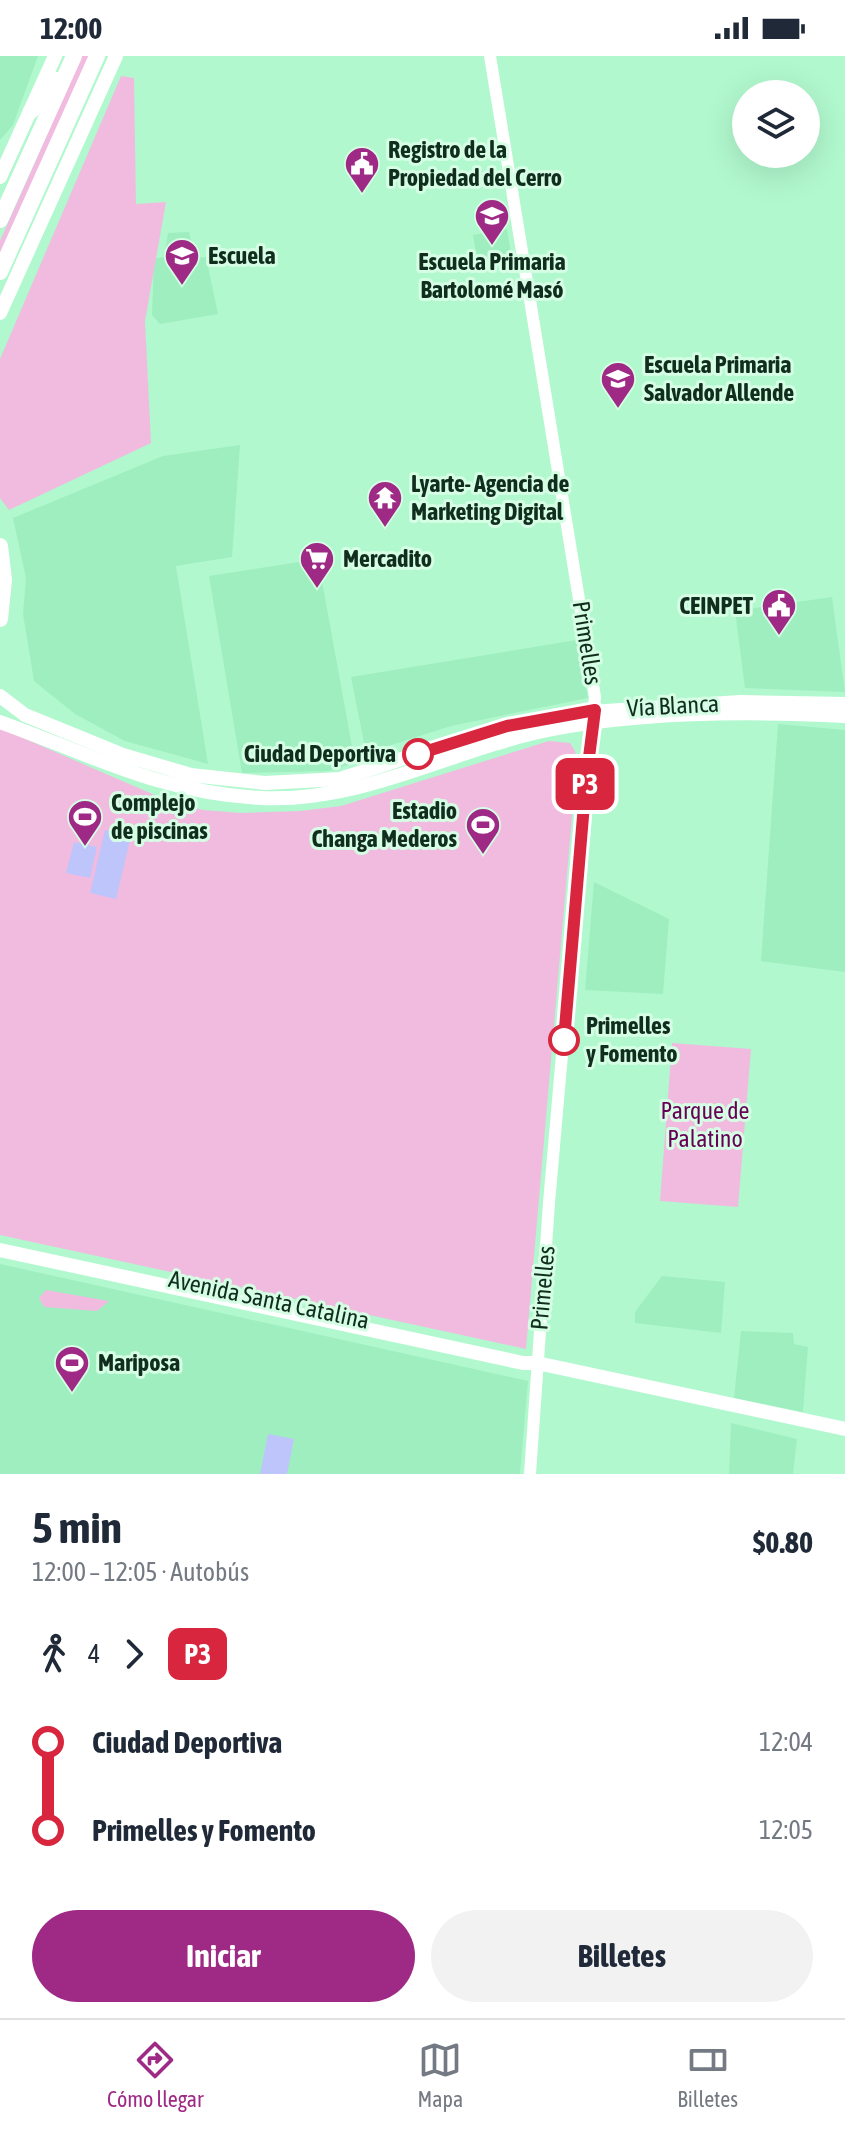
<!DOCTYPE html>
<html lang="es">
<head>
<meta charset="utf-8">
<style>
  body { margin:0; font-family:"Asap Condensed",sans-serif; background:#f2f2f3; color:#1f2937; height:100vh; display:flex; flex-direction:column; font-size:30px; white-space:nowrap }
  * { box-sizing:border-box; margin:0 }
  p { font-size:26px; color:#747a83 }
  .icon { flex:none; width:44px; height:44px; fill:none; stroke:currentColor; stroke-width:2; stroke-linecap:round; stroke-linejoin:round }
  .map { position:relative; height:1418px; overflow:hidden }
  .panel { display:flex; flex-direction:column; background:#fff; flex:1 }
  .panel>* { flex:none }
  .badge { padding:0 16px; border-radius:12px; font-size:28px; line-height:52px }
  .tools { position:absolute; left:732px; top:24px; display:grid; gap:16px }
  .tools a { display:grid; place-items:center; width:88px; height:88px; border-radius:50%; background:#fff; box-shadow:0 8px 32px #0002; font-size:40px }
  .map>.badge { position:absolute; translate:-50% -50%; box-shadow:0 0 0 4px #fff }
  .legs { display:flex; align-items:center; gap:12px; height:88px; padding:0 32px; font-size:26px }
  .legs p { margin-inline-start:auto }
  .headline { display:flex; align-items:center; justify-content:space-between; height:136px; padding:0 32px }
  h1 { font-size:44px; font-weight:700; line-height:60px }
  .action { display:flex; gap:16px; margin-top:auto; padding:16px 32px }
  .action a { flex:1; height:92px; border-radius:48px; background:#9e2a85; color:#fff; font-size:32px; font-weight:700; line-height:92px; text-align:center }
  .action a+a { background:#f2f2f3; color:#1f2937 }
  ul { padding:0 32px; list-style:none }
  li { display:flex; align-items:center; gap:28px; height:88px; font-size:30px }
  li i { display:grid; place-items:center; width:12px; height:100%; margin:0 10px; background:currentColor }
  li i::after { content:''; width:20px; height:20px; margin:-10px; border:6px solid; border-radius:50%; background:#fff }
  li p { margin-inline-start:auto }
  li:first-child i { background:linear-gradient(#0000 50%,currentColor 0) }
  li:last-child i { background:linear-gradient(currentColor 50%,#0000 0) }
  .status { display:flex; justify-content:space-between; align-items:center; height:56px; padding:0 40px; background:#fff; direction:ltr }
  .status svg { height:22px; fill:currentColor }
  .tab-bar { display:flex; justify-content:space-around; align-items:center; height:112px; border-top:2px solid #e0e1e3; background:#fff; font-size:22px; color:#747a83 }
  .tab-bar a { display:grid; justify-items:center; gap:4px }
  .tab-bar .active { color:#9e2a85 }
  .map>svg:first-child { display:block }
</style>
</head>
<body>
<div class="status"><b>12:00</b><svg viewBox="0 0 49 12"><path d="M0 12V9h3v3zM5 12V6h3v6zM10 12V3h3v9zM15 12V0h3v12zM26 1h20v11H26zM47 4h2v5h-2z"/></svg></div>
<div class="map">
<svg width="845" height="1418" viewBox="0 0 845 1418">
  <rect width="100%" height="100%" fill="#b1f8ce"/>
  <!-- built -->
  <g fill="#9feec0">
    <path d="M0,0h38l-25,69 -13,15z"/>
    <path d="M507,173l5,30 -34,6 -5,-30z"/>
    <path d="M189,176l6,26 11,-1 12,57 -58,10 -8,-9 2,-56 10,-2 4,-24z"/>
    <path d="M240,389l-8,112 -56,9 32,198 -83,-23 -50,-27 -41,-33 -11,-67 3,-36 -13,-60 150,-62z"/>
    <path d="M318,503l37,204 -27,8 -86,2 -33,-197z"/>
    <path d="M832,541l13,95 -100,-4 -10,-77z"/>
    <path d="M577,584l11,58 -137,28 -85,27 -15,-76z"/>
    <path d="M778,668l67,6v242l-84,-11z"/>
    <path d="M594,826l75,37 -6,75 -78,-4z"/>
    <path d="M0,1208l528,117 -8,93h-520z"/>
    <path d="M662,1220l63,6 -4,51 -86,-10v-11z"/>
    <path d="M741,1275l52,2 1,11 14,3 -5,65 -69,-14z"/>
    <path d="M731,1367l66,16 -4,35h-64z"/>
  </g>
  <!-- green -->
  <g fill="#f1bbe0">
    <path d="M82,0h10l-92,205v-20z"/>
    <path d="M121,20l13,2 2,126 30,-2 -21,119 6,122 -142,67 -9,-12v-139z"/>
    <path d="M0,672l164,71 39,11 38,3 59,-2 41,-5 208,-65 21,2 5,8 2,8 -51,590 -526,-114z"/>
    <path d="M672,987l79,6 -13,158 -78,-6z"/>
    <path d="M46,1234l63,11 -12,10 -53,-4 -5,-9z"/>
  </g>
  <!-- water -->
  <g fill="#bdc5fb">
    <path d="M105,774l26,6 -15,63 -26,-6z"/>
    <path d="M74,786l23,5 -7,31 -24,-5z"/>
    <path d="M268,1378l26,5 -7,35h-27z"/>
  </g>
  <g fill="none" stroke-linecap="round" stroke-linejoin="round">
    <!-- secondary -->
    <path stroke="#fff" stroke-width="12" d="M490,0l105,641 -9,84 -37,422 -19,271"/>
    <!-- primary -->
    <g stroke="#fff" stroke-width="14">
      <path d="M0,121l55,-121"/>
      <path d="M0,257l116,-257"/>
      <path d="M0,640l25,19 98,40 68,20 74,8 75,-4 145,-47 91,-19 164,-11 105,2"/>
      <path d="M0,666c92,33 160,71 261,76 102,5 189,-48 287,-68 95,-19 201,-19 297,-14"/>
      <path d="M0,1194l523,113h14l308,66"/>
    </g>
    <!-- highway -->
    <g stroke="#fff" stroke-width="16">
      <path d="M31,55l26,-31"/>
      <path d="M0,164l74,-164"/>
      <path d="M0,216l97,-216"/>
      <path d="M0,490l4,34 -4,39"/>
    </g>
  </g>
  <g fill="none" stroke-linecap="round" stroke-linejoin="round">
    <defs>
      <path id="line-1" d="M418,698l89,-28 88,-16 -9,71 -22,259"/>
    </defs>
    <!-- line-1 casing -->
    <use href="#line-1" stroke="#fff" stroke-width="18"/>
    <!-- line-1 -->
    <use href="#line-1" stroke="#d7263d" stroke-width="12"/>
  </g>
  <!-- icons -->
  <defs>
    <symbol id="civic-pin" viewBox="-11 -11 22 30"><path d="M0 17L-7.5 6A9.5 9.5 0 1 1 7.5 6Z" fill="#9e2a85" stroke="#d5fee4"/><path d="M-.6-6.5H3V-4.5H.6V-3L4-1V1h2V6H-6V1h2V-1L-.6-3ZM-1.2 2.5V6h2.4V2.5Z" fill="#fff"/></symbol>
    <symbol id="school-pin" viewBox="-11 -11 22 30"><path d="M0 17L-7.5 6A9.5 9.5 0 1 1 7.5 6Z" fill="#9e2a85" stroke="#d5fee4"/><path d="M0-5L7-2L0 1L-7-2ZM-4 1L0 2.5L4 1V4Q0 6-4 4Z" fill="#fff"/></symbol>
    <symbol id="temple-pin" viewBox="-11 -11 22 30"><path d="M0 17L-7.5 6A9.5 9.5 0 1 1 7.5 6Z" fill="#9e2a85" stroke="#d5fee4"/><path d="M0-6L5-2H3V0L6.5 2.5H4V6H1.5V3h-3V6H-4V2.5H-6.5L-3 0V-2H-5Z" fill="#fff"/></symbol>
    <symbol id="supermarket-pin" viewBox="-11 -11 22 30"><path d="M0 17L-7.5 6A9.5 9.5 0 1 1 7.5 6Z" fill="#9e2a85" stroke="#d5fee4"/><path d="M-6-5.5h2.5l.6 2H6L4.5 2H-2.5L-4.4-4H-6ZM-1.5 3.2a1.3 1.3 0 1 0 .1 0ZM3 3.2a1.3 1.3 0 1 0 .1 0Z" fill="#fff"/></symbol>
    <symbol id="stadium-pin" viewBox="-11 -11 22 30"><path d="M0 17L-7.5 6A9.5 9.5 0 1 1 7.5 6Z" fill="#9e2a85" stroke="#d5fee4"/><path d="M0-5a6.5 5 0 1 0 0 10a6.5 5 0 1 0 0-10ZM-3.5-1.8h7v3.6h-7Z" fill="#fff"/></symbol>
  </defs>
  <g fill-rule="evenodd">
    <use href="#civic-pin" x="342" y="88" width="40" height="54"/>
    <use href="#school-pin" x="472" y="140" width="40" height="54"/>
    <use href="#school-pin" x="162" y="180" width="40" height="54"/>
    <use href="#school-pin" x="598" y="303" width="40" height="54"/>
    <use href="#temple-pin" x="365" y="422" width="40" height="54"/>
    <use href="#supermarket-pin" x="297" y="483" width="40" height="54"/>
    <use href="#civic-pin" x="759" y="530" width="40" height="54"/>
    <use href="#stadium-pin" x="65" y="741" width="40" height="54"/>
    <use href="#stadium-pin" x="463" y="749" width="40" height="54"/>
    <use href="#stadium-pin" x="52" y="1287" width="40" height="54"/>
  </g>
  <!-- markers -->
  <g fill="#fff" stroke="#d7263d" stroke-width="4">
    <circle cx="418" cy="698" r="14"/>
    <circle cx="564" cy="984" r="14"/>
  </g>
  <g text-anchor="middle" stroke-width="6" stroke-linejoin="round" paint-order="stroke">
    <!-- poi labels -->
    <g font-size="24" font-weight="bold" fill="#112d1e" stroke="#d5fee4" text-anchor="start">
      <text x="388" y="102">Registro de la<tspan x="388" dy="28">Propiedad del Cerro</tspan></text>
      <text x="208" y="208">Escuela</text>
      <text x="492" y="214" text-anchor="middle">Escuela Primaria<tspan x="492" dy="28">Bartolomé Masó</tspan></text>
      <text x="644" y="317">Escuela Primaria<tspan x="644" dy="28">Salvador Allende</tspan></text>
      <text x="411" y="436">Lyarte- Agencia de<tspan x="411" dy="28">Marketing Digital</tspan></text>
      <text x="343" y="511">Mercadito</text>
      <text x="753" y="558" text-anchor="end">CEINPET</text>
      <text x="111" y="755">Complejo<tspan x="111" dy="28">de piscinas</tspan></text>
      <text x="457" y="763" text-anchor="end">Estadio<tspan x="457" dy="28">Changa Mederos</tspan></text>
      <text x="98" y="1315">Mariposa</text>
    </g>
    <!-- street labels -->
    <g font-size="24" fill="#112d1e" stroke="#d5fee4">
      <text transform="translate(587 587) rotate(81)" y="8">Primelles</text>
      <text transform="translate(673 650) rotate(-3)" y="8">Vía Blanca</text>
      <text transform="translate(543 1232) rotate(-85)" y="8">Primelles</text>
      <text transform="translate(269 1244) rotate(12)" y="8">Avenida Santa Catalina</text>
    </g>
    <!-- stop labels -->
    <g font-size="24" font-weight="bold" fill="#112d1e" stroke="#d5fee4" text-anchor="end">
      <text x="396" y="706">Ciudad Deportiva</text>
      <text x="586" y="978" text-anchor="start">Primelles<tspan x="586" dy="28">y Fomento</tspan></text>
    </g>
    <!-- park labels -->
    <g font-size="24" fill="#680056" stroke="#d5fee4">
      <text x="705" y="1063">Parque de<tspan x="705" dy="28">Palatino</tspan></text>
    </g>
  </g>
</svg>
<div class="tools">
<a><svg class="icon" aria-label="layers" viewBox="0 0 24 24"><path d="M12 4l9 5-9 5-9-5zM3 14l9 5 9-5"/></svg></a>
</div>
<b class="badge" style="left:585px;top:728px;background:#d7263d;color:#fff">P3</b>
</div>
<section class="panel">
<div class="headline"><div><h1>5 min</h1><p>12:00 – 12:05 · Autobús</p></div><b>$0.80</b></div>
<div class="legs"><svg class="icon" aria-label="walk" viewBox="0 0 24 24"><circle cx="13" cy="4" r="2"/><path d="M13 8l-2 6 4 7M11 14l-3 7M7 12l3-4h3l4 4"/></svg>4<svg class="icon" aria-label="forward" viewBox="0 0 24 24"><path d="M9 5l7 7-7 7"/></svg><b class="badge" style="background:#d7263d;color:#fff">P3</b></div>
<ul>
<li><i style="color:#d7263d"></i><b>Ciudad Deportiva</b><p>12:04</p></li>
<li><i style="color:#d7263d"></i><b>Primelles y Fomento</b><p>12:05</p></li>
</ul>
<div class="action"><a>Iniciar</a><a>Billetes</a></div>
</section>
<nav class="tab-bar">
<a class="active"><svg class="icon" aria-label="directions" viewBox="0 0 24 24"><path d="M12 3l9 9-9 9-9-9zM9 14v-3h6M13 9l2 2-2 2"/></svg>Cómo llegar</a>
<a><svg class="icon" aria-label="map" viewBox="0 0 24 24"><path d="M3 6l6-2 6 2 6-2v14l-6 2-6-2-6 2zM9 4v14M15 6v14"/></svg>Mapa</a>
<a><svg class="icon" aria-label="tickets" viewBox="0 0 24 24"><path d="M3 7h18v10H3zM15 7v10"/></svg>Billetes</a>
</nav>
</body>
</html>
